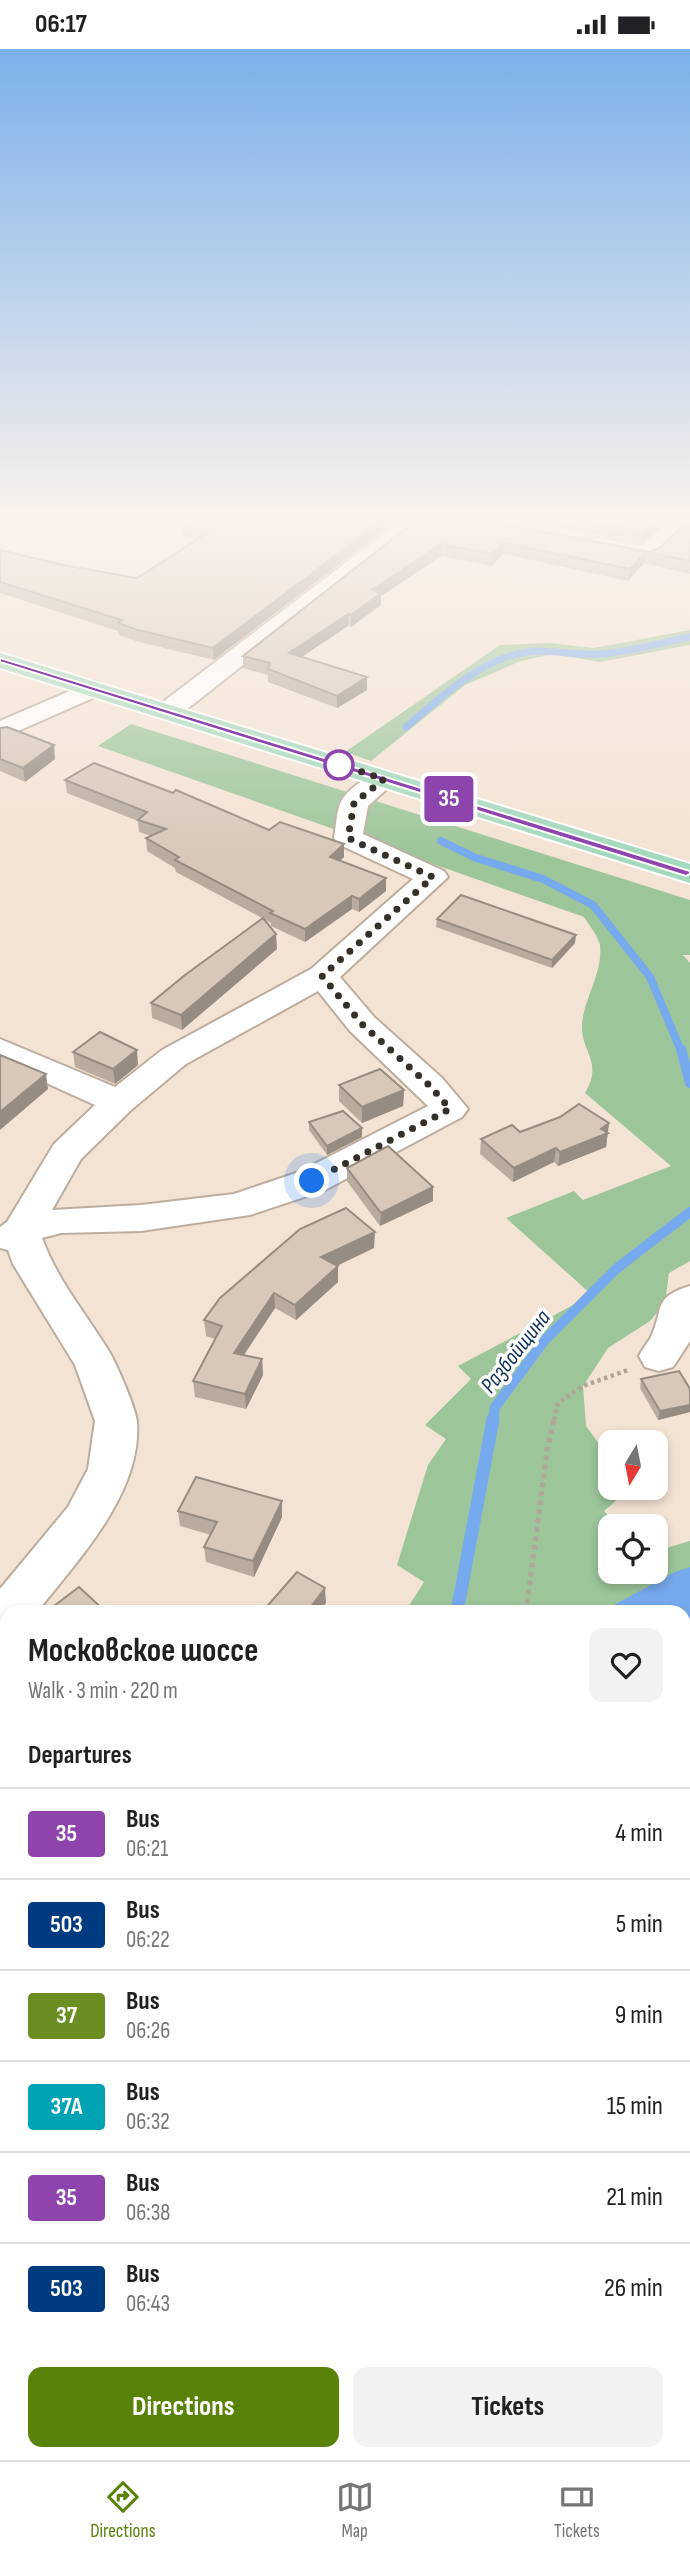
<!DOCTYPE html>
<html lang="en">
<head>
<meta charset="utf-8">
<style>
  body { margin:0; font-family:"Sofia Sans Condensed",sans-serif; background:#f2f2f2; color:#202124; height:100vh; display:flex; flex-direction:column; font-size:26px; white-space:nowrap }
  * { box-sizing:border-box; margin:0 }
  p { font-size:23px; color:#757577 }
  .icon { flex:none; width:38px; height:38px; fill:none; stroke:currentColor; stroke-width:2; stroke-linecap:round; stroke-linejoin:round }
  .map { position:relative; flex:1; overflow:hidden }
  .side { position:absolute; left:0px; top:1556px; width:691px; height:856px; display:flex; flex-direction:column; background:#fff; border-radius:21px 21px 0 0; box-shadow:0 4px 10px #0003 }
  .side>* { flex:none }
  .badge { padding:0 14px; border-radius:5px; font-size:24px; line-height:46px }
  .needle { width:46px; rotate:190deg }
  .buttons { position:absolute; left:598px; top:1381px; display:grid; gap:14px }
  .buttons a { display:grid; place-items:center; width:70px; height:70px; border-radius:14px; background:#fff; box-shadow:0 4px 10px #0003; font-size:35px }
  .you { position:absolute; width:35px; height:35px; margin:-18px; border:5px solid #fff; border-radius:50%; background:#1a73e8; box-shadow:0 0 0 10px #1a73e833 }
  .map>.badge { position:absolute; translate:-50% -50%; box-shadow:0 0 0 4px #fff }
  h2 { padding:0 28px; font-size:26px; line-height:63px }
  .round { display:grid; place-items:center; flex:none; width:74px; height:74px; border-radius:14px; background:#f2f2f2 }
  .summary { display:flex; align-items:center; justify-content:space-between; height:119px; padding:0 28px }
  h1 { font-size:33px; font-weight:700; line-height:52px }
  .action { display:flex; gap:14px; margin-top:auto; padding:14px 28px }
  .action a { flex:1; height:80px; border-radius:14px; background:#598208; color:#fff; font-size:28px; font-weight:700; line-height:80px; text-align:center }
  .action a+a { background:#f2f2f2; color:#202124 }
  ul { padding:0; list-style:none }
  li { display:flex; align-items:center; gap:21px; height:91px; padding:0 28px; border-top:2px solid #e0e0e0 }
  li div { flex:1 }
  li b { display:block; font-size:26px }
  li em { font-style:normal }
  li .badge { min-width:77px; font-weight:700; text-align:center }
  .status { display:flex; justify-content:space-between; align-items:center; height:49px; padding:0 35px; background:#fff; direction:ltr }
  .status svg { height:19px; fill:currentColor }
  .menu { display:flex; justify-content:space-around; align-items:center; height:98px; border-top:2px solid #e0e0e0; background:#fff; font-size:19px; color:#757577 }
  .menu a { display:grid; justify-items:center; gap:4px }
  .menu .active { color:#598208 }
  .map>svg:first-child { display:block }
</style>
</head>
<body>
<div class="status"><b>06:17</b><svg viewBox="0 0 49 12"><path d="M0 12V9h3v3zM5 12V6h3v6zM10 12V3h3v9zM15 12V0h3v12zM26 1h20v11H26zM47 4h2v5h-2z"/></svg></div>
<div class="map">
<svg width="690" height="2411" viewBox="0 0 690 2411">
  <rect width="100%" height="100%" fill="#f3e3d4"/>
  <!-- green -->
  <g fill="#9cc59a">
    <path d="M690,581v15l-90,17 -47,-8 -32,7 -56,24 -94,76 -26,-9 155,-107 50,-2 44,5z"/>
    <path d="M131,675l559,176v55h-7l7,8v298l-21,12 -4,30 -15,18 -42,27 -25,38 3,40 25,34v27l20,1 -27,23 13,15h-6v45h45v-20l34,-10v919h-690v-375l7,5v363h677v-841h-279l19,-30 -27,-17 31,-100 18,-26 -21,-14 46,-46 -13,-13 134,-71 -86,-77 68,-27 9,9 88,-34 -86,-73c19,-31 -5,-43 -3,-68 2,-28 21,-51 18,-80 -2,-9 -11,-20 -16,-28l-486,-171z"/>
  </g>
  <!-- water -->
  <path fill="#77a9ee" d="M690,1518v220l-6,-7v-168h-83l74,-40z"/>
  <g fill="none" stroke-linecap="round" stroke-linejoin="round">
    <!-- stream-far4 -->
    <path stroke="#77a9ee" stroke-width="7" d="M406,678c32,-27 66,-60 107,-72 30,-9 57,1 86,-1 31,-2 61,-11 91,-17"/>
    <!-- stream-far3 -->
    <path stroke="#77a9ee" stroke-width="8" d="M441,792l35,17 67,21 50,26 57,72 31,74"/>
    <!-- stream-far2 -->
    <g stroke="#77a9ee" stroke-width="10">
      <path d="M681,1000l9,34"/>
      <path d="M493,1371l2,-13 49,-66 72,-72 74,-57"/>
    </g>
    <!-- stream-far1 -->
    <path stroke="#77a9ee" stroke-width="13" d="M457,1563l36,-193"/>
    <!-- stream -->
    <path stroke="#77a9ee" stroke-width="16" d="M495,2404l1,7"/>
    <defs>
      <g id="minor">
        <path d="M403,470h25l-251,198 -9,2 -9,-2 -4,-6 4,-6z"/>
        <path d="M672,470h18v7l-35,33 -8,2 -48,-9 -8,-2 -3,-5 3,-5 8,-2 43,8z"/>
        <path d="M93,632l9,3 4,5 -4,5 -102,45v-18z"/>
        <path d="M384,722l10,2 4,6 -30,27 -5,28 81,37 4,6 -108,100 34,40 68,61 26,31 -6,8 -137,73 -75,25 -109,16 -80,2 -19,5c15,42 45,77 68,115 7,12 26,56 27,69 5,71 -59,138 -100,190h-30v19l-7,-2v-40l68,-82 20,-38 7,-48 -20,-56 -62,-101 -5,-14 -8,-2v-21l7,-5 47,-78 41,-39 -95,-43v-23l115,48 47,-37 149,-81 102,-90 -75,-35 -4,-6c2,-11 2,-23 6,-34 5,-14 30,-30 44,-33zM318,942l32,40 78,75 -129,66 -65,22 -93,11 -89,5 29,-51 50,-49 55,-46z"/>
        <path d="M690,1237v55l-17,26 -14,4 -14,-4 -6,-11c3,-7 9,-13 12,-19 13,-27 1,-40 39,-51z"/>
      </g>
      <path id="major" d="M0,604l690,211v19l-690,-215z"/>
    </defs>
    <!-- minor casing -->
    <use href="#minor" stroke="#bcad9e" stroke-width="4"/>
    <!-- major casing -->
    <use href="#major" stroke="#fff" stroke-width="4"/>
    <!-- path-far2 -->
    <path stroke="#b1a498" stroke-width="4.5" stroke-dasharray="3.5 3.5" stroke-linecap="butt" d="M554,1371l4,-17 25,-17 45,-16"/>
    <!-- path-far1 -->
    <path stroke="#b1a498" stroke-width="5" stroke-dasharray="4.5 4.5" stroke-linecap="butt" d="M526,1563l21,-161 7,-32"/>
    <!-- path -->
    <path stroke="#b1a498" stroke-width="7" stroke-dasharray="5 5" stroke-linecap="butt" d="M600,2404l2,7"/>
    <!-- minor -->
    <use href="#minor" fill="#fff" fill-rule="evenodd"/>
    <!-- major -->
    <use href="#major" fill="#a3d9bd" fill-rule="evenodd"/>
  </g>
  <!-- wall -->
  <g fill="#b9ac9f">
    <path d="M398,470l-184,141 -75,-18 -20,-7 -1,-4 -118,-38v-43l63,15 74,13 59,-38 -13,-3 -1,-11z"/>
    <path d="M418,470l231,33 9,-3 32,-29v54l-46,-11 -16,18 -125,-27 -12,12 -50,-10 -60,40v9l-30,22 -3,-1 -46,31 65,33 -30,18 -69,-26v-7l-25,-7v-12z"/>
    <path d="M513,470h155l-27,24z"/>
    <path d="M0,679l55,31 -30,23 -25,-11z"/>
    <path d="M65,731l204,50 75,27 -5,4 47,30 -27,21 -7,-3 -47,33 -34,-16v-3l-7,-4 13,30 -95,81 -30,-12 -1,-15 111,-85 -86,-46 -1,-4 -28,-17 -1,-13 5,-2 -12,-4 -1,-11 -71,-28z"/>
    <path d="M437,870l138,24 -23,25 -116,-41z"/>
    <path d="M73,1003l65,13 -23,19 -40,-17z"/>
    <path d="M339,1036l65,5 -1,16 -41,17 -23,-22z"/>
    <path d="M309,1073l53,6v9l-35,18 -18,-25z"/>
    <path d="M609,1074l-3,24 -48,19 -4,-4 -41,20 -33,-28 1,-15 39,-7z"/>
    <path d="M347,1119l86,19v14l-53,25 -33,-45z"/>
    <path d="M374,1199l-37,18 1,16 -42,38 -21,-12 -31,47 18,4 1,16 -17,34 -51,-12 -2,-16 22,-42 -9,-3 -2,-16z"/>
    <path d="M641,1330l49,10v23l-32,8 -18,-32z"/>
    <path d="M178,1462l104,6 -28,60 -48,-15 -2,-15 7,-12 -31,-9z"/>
    <path d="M7,1653v21l-1,-2 -4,-15z"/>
  </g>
  <!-- shaded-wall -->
  <g fill="#968c82">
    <path d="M384,470h14l-184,141 -1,-12z"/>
    <path d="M657,470h11l-27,24 2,-11z"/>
    <path d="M504,494l-1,11 -12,12 1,-12z"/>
    <path d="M441,495v12l-60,40v9l-30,22v-12l21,-25z"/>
    <path d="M646,503l-2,11 -16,18 2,-12z"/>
    <path d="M348,565v12l-59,39v-12z"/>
    <path d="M367,628v13l-30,18v-12z"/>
    <path d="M54,696l1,14 -30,23 -2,-14z"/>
    <path d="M344,795v13l-14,13v-13z"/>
    <path d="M386,829v13l-27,21v-13z"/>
    <path d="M352,847v13l-47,33v-13z"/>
    <path d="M276,885l1,15 -95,81 -1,-15z"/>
    <path d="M576,886l-1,8 -23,25v-8z"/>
    <path d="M137,1001l1,15 -23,19 -2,-15z"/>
    <path d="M46,1025l2,15 -48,41v-18z"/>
    <path d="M404,1041l-1,16 -41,17v-16z"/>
    <path d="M609,1074l-3,24 -48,19 2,-14z"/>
    <path d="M362,1079v9l-35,18v-9z"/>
    <path d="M556,1099l-2,14 -41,20 1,-14z"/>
    <path d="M433,1138v14l-53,25 1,-13z"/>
    <path d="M375,1183l-1,16 -53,25v-16z"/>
    <path d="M338,1217v16l-42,38 -1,-15z"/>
    <path d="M274,1244l1,15 -40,60 -1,-15z"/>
    <path d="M262,1310l1,16 -17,34 -1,-15z"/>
    <path d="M690,1356v7l-32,8 2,-9z"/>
    <path d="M282,1452v16l-28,60 -1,-16z"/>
    <path d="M325,1539l1,15 -7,9h-12z"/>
    <path d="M6,1736l1,5v12l-7,7v-19z"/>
  </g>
  <!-- building -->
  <g fill="#d7c8b9" stroke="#968c82" stroke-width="2">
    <path d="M193,470h191l-171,129 -75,-18 -20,-7 4,-3 -122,-38v-32l63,15 74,13 72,-46 -27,-6z"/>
    <path d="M418,470h58l173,33 9,-3 32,-29v41l-44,-9 -16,17 -126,-26 -12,11 -51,-10 -69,46 9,3 -30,22 -3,-1 -59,39 78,24 -30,19 -69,-27 2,-6 -27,-7z"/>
    <path d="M575,470h82l-14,13z"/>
    <path d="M7,678l47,18 -31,23 -23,-9v-31z"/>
    <path d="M94,714l79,30 3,-3 93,40 11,-8 64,22 -14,13 56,21 -27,21 -7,-3 -47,33 -35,-16 3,-2 -98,-51 4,-3 -33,-19 20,-9 -28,-9 9,-8 -82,-32z"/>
    <path d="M461,846l115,40 -24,25 -115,-41z"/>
    <path d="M263,869l13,16 -95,81 -30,-12 34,-28z"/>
    <path d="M100,983l37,18 -24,19 -40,-17z"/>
    <path d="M0,1006l46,19 -46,38z"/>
    <path d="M380,1020l24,21 -42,17 -23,-22z"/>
    <path d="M579,1055l30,19 -8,6 7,4 -48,19 -4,-4 -42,20 -33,-29 31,-14 8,7 40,-15z"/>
    <path d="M343,1062l19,17 -35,18 -18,-24z"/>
    <path d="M388,1097l45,41 -52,26 -34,-45z"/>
    <path d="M346,1159l29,24 -54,25 17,9 -43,39 -21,-12 -40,60 28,6 -17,35 -52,-13 29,-55 -18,-6 16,-22 80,-69z"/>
    <path d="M679,1322l11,18v16l-30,6 -19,-32z"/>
    <path d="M196,1428l86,24 -29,60 -49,-14 13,-25 -39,-11z"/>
    <path d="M297,1523l28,16 -18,24h-45z"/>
    <path d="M79,1538l27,25h-60z"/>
    <path d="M7,1653v9l-5,-5z"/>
    <path d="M0,1731l6,5 -6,5z"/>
  </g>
  <!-- sky -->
  <linearGradient id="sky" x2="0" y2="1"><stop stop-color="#7bb0ea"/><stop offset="0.58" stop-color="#faf2ec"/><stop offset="1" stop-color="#faf2ec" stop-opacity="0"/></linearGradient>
  <rect width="690" height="808" fill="url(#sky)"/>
  <!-- line -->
  <path fill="#8e44ad" stroke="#fff" stroke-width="2" d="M0,609l690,213v3l-4,2 -686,-214z"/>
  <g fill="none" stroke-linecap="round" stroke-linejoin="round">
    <!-- walk -->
    <path stroke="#36302a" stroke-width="7" stroke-dasharray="0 12.6" d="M312,1132l138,-72 -20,-23 -68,-62 -40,-48 111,-99 -85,-39 6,-35 30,-24 -47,-15 2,1"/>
  </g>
  <!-- markers -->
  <circle fill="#fff" stroke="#8e44ad" stroke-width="3.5" cx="339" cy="716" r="14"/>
  <g text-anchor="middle" stroke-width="7" stroke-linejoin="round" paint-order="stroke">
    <!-- water labels -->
    <g font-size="23" font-style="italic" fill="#0e305b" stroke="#fff">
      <text transform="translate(515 1302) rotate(-52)" y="8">Разбойщина</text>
    </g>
  </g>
</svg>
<div class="buttons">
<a><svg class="needle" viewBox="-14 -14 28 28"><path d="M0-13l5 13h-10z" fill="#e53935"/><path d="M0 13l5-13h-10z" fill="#757577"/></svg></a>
<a><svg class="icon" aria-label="locate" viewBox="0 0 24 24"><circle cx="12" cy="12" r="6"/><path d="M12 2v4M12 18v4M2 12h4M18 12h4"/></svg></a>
</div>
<div class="you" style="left:312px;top:1132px"></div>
<b class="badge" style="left:449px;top:750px;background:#8e44ad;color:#fff">35</b>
<section class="side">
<div class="summary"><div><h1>Московское шоссе</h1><p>Walk · 3 min · 220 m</p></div><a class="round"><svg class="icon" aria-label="heart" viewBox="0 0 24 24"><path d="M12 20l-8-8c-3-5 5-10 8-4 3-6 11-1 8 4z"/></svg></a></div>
<h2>Departures</h2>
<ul>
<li><span class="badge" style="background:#8e44ad;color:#fff">35</span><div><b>Bus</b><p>06:21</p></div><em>4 min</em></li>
<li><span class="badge" style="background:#003b80;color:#fff">503</span><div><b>Bus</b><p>06:22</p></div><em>5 min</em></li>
<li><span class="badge" style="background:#6b8e23;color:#fff">37</span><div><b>Bus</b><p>06:26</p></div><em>9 min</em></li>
<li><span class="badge" style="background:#00a3b4;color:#fff">37А</span><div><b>Bus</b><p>06:32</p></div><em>15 min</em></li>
<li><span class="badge" style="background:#8e44ad;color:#fff">35</span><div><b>Bus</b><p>06:38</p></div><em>21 min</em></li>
<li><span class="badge" style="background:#003b80;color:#fff">503</span><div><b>Bus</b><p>06:43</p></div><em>26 min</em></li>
</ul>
<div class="action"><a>Directions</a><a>Tickets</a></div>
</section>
</div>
<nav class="menu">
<a class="active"><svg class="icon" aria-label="directions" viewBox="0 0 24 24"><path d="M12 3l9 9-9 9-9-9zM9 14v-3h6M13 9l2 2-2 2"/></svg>Directions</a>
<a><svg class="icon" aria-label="map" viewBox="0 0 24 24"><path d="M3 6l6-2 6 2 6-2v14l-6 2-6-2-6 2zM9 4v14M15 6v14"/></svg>Map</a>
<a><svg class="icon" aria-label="tickets" viewBox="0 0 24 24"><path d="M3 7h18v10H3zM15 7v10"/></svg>Tickets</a>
</nav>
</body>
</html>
